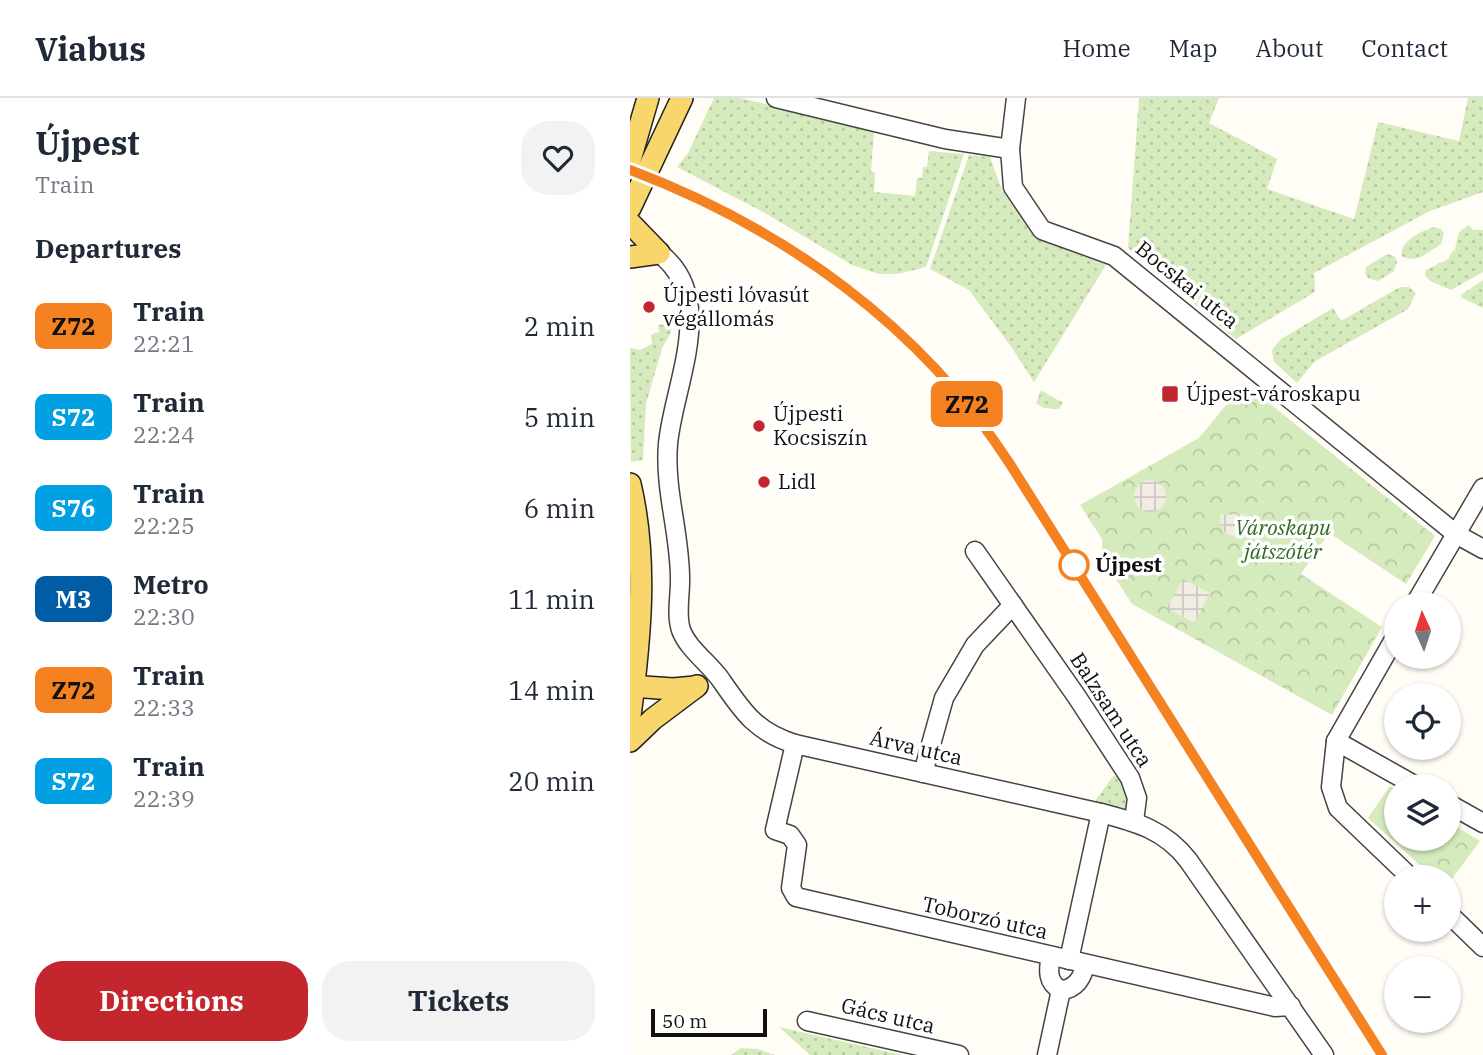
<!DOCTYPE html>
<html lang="en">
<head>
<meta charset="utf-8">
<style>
  body { margin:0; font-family:"IBM Plex Serif",serif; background:#f2f2f3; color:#1f2937; height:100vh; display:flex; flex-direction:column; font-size:26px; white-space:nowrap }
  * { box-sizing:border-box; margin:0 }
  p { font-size:23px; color:#747a83 }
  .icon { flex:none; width:38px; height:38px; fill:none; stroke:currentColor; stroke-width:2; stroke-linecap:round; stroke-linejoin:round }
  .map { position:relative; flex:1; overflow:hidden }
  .drawer { display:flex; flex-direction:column; background:#fff; width:630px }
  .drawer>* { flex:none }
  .badge { padding:0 14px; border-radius:10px; font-size:24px; line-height:46px }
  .needle { width:46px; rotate:357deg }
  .tools { position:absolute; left:754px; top:494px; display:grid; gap:14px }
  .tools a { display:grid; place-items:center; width:77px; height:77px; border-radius:50%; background:#fff; box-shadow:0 2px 5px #0004; font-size:35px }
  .scale { position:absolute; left:21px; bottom:18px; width:116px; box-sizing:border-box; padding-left:7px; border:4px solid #111; border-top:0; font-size:19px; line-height:24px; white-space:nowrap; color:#111; -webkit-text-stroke:5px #fff; paint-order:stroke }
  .map>.badge { position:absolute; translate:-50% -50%; box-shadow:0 0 0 4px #fff }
  h2 { padding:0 35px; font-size:26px; line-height:63px }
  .round { display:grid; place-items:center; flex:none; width:74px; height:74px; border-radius:28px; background:#f2f2f3 }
  .headline { display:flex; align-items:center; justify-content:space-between; height:119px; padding:0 35px }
  h1 { font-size:33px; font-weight:700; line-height:52px }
  .button { display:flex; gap:14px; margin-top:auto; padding:14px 35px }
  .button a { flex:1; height:80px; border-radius:28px; background:#c4262e; color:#fff; font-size:28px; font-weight:700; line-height:80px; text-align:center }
  .button a+a { background:#f2f2f3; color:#1f2937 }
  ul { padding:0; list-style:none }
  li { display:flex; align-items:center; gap:21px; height:91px; padding:0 35px }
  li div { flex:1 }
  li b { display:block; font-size:26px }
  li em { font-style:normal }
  li .badge { min-width:77px; font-weight:700; text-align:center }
  header { display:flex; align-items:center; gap:42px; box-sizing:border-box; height:98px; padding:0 35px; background:#fff; border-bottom:2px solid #e0e1e3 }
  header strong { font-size:33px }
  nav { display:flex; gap:38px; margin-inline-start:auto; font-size:24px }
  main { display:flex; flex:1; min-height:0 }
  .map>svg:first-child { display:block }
</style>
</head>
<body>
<header>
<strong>Viabus</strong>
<nav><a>Home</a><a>Map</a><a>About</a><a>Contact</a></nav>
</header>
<main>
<section class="drawer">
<div class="headline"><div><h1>Újpest</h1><p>Train</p></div><a class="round"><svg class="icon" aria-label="heart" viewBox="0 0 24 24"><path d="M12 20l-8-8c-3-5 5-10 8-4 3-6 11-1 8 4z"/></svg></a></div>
<h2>Departures</h2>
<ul>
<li><span class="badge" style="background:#f58220;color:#111">Z72</span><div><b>Train</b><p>22:21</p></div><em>2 min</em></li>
<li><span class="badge" style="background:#00a0e3;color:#fff">S72</span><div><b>Train</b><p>22:24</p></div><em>5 min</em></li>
<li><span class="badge" style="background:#00a0e3;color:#fff">S76</span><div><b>Train</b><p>22:25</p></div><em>6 min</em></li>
<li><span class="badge" style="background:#005ca5;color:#fff">M3</span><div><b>Metro</b><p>22:30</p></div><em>11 min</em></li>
<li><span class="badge" style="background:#f58220;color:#111">Z72</span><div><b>Train</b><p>22:33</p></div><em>14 min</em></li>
<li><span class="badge" style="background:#00a0e3;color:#fff">S72</span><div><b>Train</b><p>22:39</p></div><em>20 min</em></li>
</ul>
<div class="button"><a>Directions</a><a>Tickets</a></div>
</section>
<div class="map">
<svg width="853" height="957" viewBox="0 0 853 957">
  <defs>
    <pattern id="grass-dots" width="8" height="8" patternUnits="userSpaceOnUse" patternTransform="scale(1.75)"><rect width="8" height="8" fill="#d5ebbd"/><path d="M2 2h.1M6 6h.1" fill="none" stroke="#b6c8a1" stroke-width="1.8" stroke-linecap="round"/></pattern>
    <pattern id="park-crowns" width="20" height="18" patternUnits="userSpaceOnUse" patternTransform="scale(1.75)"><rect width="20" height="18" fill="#d5ebbd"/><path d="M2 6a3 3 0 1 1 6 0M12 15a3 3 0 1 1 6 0" fill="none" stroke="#b6c8a1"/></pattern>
    <pattern id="plaza-grid" width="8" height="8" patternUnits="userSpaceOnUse" patternTransform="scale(1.75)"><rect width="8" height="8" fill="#f1ede2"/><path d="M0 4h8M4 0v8" fill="none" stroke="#cecac1"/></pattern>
  </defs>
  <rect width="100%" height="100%" fill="#fffdf5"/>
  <!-- grass -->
  <g fill="url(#grass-dots)">
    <path d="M84,0h26l134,32 -3,42 4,1 -1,19 41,4 2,-18h5l1,-11h4l2,-16 35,3 -38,113 -29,7h-18l-27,-9 -87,-52 -88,-46 11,-14z"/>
    <path d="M509,0h80l-10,25 68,36 -10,30 87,30 24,-97 81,19 9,-43h15v94l-53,19 -116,62 1,19 -79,47 -108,-91z"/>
    <path d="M339,57l21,2 12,33 32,47 72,28 -72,117 -22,-34 -43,-58 -39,-21z"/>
    <path d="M839,127l4,5h10v42l-32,18 -21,-9 -5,-6 1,-5 24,-12 -1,-2 6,-7 4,-17z"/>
    <path d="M804,129l7,2 3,5 -3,10c-11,7 -26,21 -39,12 -3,-15 20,-25 32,-29z"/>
    <path d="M757,156l7,2 3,6 -3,9 -16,10 -10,-3 -3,-5 1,-6z"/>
    <path d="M853,182v28l-21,-10 -1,-3z"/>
    <path d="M770,189h9l7,6 -8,16 -94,53 -17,21 -23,-21 -2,-12 9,-11 52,-31 8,13z"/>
    <path d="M43,225l-2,9 -9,16 -16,56 -3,56 -12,2 -1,-114 10,2 12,-6 -1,-9 8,-3 -1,-7z"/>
    <path d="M411,292l22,13 -4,6 -15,-1 -8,-5z"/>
    <path d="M483,678h4l13,23 -2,7 -3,2 -30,-4 1,-4z"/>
    <path d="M149,929l123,28h-92z"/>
    <path d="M111,950l17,1 17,6h-44z"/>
  </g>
  <!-- park -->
  <g fill="url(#park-crowns)">
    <path d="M614,285l191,153 -29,48 -77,-51 -28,41 81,53 -50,88 -200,-111 -30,-46v-19l-22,-34 119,-67z"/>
    <path d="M760,688l6,4v48h53v-16l31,19 -31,42v-6h-16l-65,-59z"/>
  </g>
  <!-- plaza -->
  <g fill="url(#plaza-grid)">
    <circle cx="520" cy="398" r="16"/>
    <path d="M616,416l2,23h-12l-11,-4 -4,-9 -1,-9z"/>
    <path d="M553,481l27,14 -16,30 -27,-15z"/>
  </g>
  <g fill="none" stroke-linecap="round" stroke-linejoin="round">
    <defs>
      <g id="minor">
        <path d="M146,0l169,41 65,10"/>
        <path d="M386,0l-6,51 3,38 29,43 72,26 342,278 27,15"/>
        <path d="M29,155c60,45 14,133 9,191 -4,47 13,92 12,138 0,15 -4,33 1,48 7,19 28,33 40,50 22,32 35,52 74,64l306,69c35,9 64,17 87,47l136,195"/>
        <path d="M345,453l102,146 53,81 7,20 -3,23"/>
        <path d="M785,506l68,-116"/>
        <path d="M766,538l-60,105 -5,46 7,21 72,69"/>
        <path d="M706,643l80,45"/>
        <path d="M165,646l-20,86 15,5 7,10 -6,43 5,9 479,110 16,-1"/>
        <path d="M293,675l21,-75 31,-53 38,-40"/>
        <path d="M819,706l34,19"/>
        <path d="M819,816l34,33"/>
        <path d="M421,858c-3,14 -4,27 10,34 15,-1 22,-13 24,-26"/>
        <path d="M439,862l32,-147"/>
        <path d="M177,923l152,34"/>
        <path d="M417,957l14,-65"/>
      </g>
      <g id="major">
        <path d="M0,62l18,-62"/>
        <path d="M0,110l52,-110"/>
        <path d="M0,125l29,30"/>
        <path d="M0,159l29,-4"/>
        <path d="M0,386c18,76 10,155 0,232"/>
        <path d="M0,588l43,3 22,-2"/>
        <path d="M0,643l23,-22 44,-33"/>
      </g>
    </defs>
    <!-- minor casing -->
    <use href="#minor" stroke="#444" stroke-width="21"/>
    <!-- major casing -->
    <use href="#major" stroke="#222" stroke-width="24"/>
    <!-- minor -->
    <use href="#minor" stroke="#fff" stroke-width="18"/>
    <!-- major -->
    <use href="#major" stroke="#f9d66b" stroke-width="21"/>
    <!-- rail -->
    <path stroke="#c4262e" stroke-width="4.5" d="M0,72c156,58 289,154 380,294l372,591"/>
  </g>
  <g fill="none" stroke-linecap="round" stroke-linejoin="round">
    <defs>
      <path id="line" d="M0,72c154,58 290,155 380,294l372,591"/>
    </defs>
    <!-- line casing -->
    <use href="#line" stroke="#fff" stroke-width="16"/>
    <!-- line -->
    <use href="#line" stroke="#f58220" stroke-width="10"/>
  </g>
  <!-- markers -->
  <g fill="#c4262e" stroke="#fff" stroke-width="2.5">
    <circle cx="19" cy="209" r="7"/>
    <rect x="531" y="287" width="18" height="18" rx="3.5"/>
    <circle cx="129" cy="328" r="7"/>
    <circle cx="134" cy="384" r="7"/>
  </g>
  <circle fill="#fff" stroke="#f58220" stroke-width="3.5" cx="444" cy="467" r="14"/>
  <g text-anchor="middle" stroke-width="7" stroke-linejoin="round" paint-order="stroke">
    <!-- street labels -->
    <g font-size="21" fill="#111" stroke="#fff">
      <text transform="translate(557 187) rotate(39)" y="7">Bocskai utca</text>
      <text transform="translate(481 612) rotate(57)" y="7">Balzsam utca</text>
      <text transform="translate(286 650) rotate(13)" y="7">Árva utca</text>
      <text transform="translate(355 820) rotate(13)" y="7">Toborzó utca</text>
      <text transform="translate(258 918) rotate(13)" y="7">Gács utca</text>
    </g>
    <!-- poi labels -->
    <g font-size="21" fill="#111" stroke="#fff" text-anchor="start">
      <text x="33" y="204">Újpesti lóvasút<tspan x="33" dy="24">végállomás</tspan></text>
      <text x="556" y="303">Újpest-városkapu</text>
      <text x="143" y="323">Újpesti<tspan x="143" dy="24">Kocsiszín</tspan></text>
      <text x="148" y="391">Lidl</text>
    </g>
    <!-- park labels -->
    <g font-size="21" font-style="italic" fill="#2f6b1f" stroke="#fff">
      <text x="653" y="437">Városkapu<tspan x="653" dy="24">játszótér</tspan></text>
    </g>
    <!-- stop labels -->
    <g font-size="21" font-weight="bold" fill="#111" stroke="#fff" text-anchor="start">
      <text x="465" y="474">Újpest</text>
    </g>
  </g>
</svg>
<div class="tools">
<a><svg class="needle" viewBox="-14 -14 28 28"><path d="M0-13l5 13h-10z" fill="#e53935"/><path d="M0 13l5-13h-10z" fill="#747a83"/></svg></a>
<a><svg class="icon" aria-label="locate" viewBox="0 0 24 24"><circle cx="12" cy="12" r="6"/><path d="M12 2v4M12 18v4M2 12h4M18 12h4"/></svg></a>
<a><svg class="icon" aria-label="layers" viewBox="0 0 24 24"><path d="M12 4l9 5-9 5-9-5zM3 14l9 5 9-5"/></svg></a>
<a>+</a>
<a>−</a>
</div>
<div class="scale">50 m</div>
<b class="badge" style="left:337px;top:306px;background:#f58220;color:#111">Z72</b>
</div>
</main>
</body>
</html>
